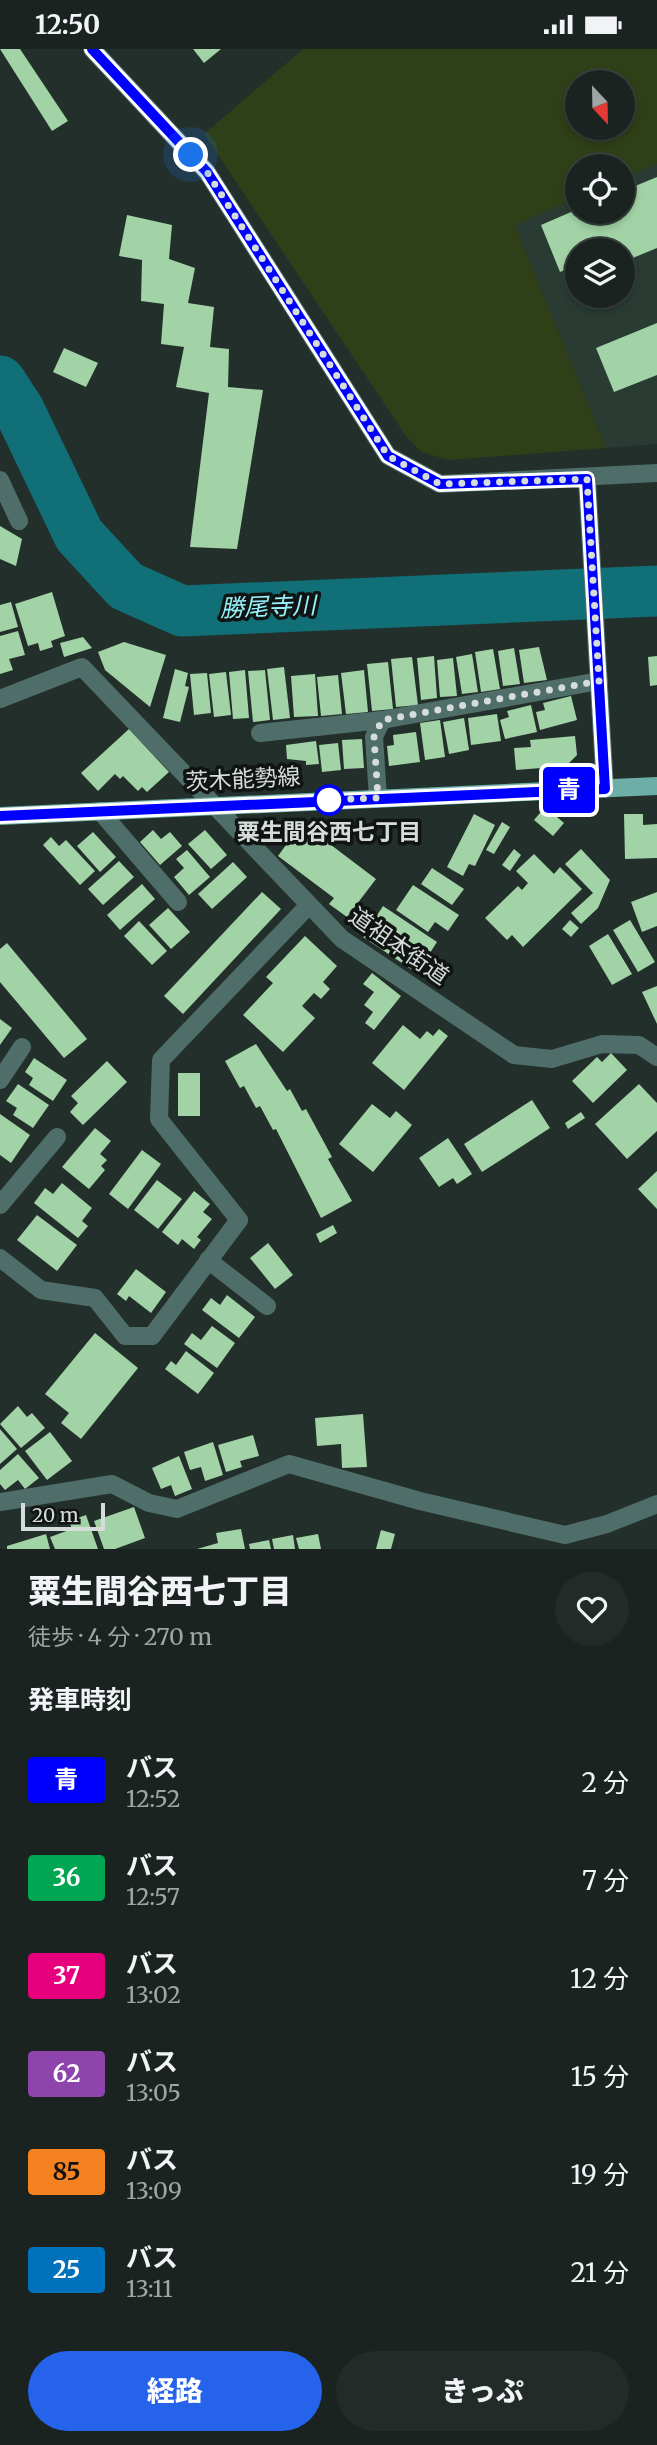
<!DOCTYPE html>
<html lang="ja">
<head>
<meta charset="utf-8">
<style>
  body { margin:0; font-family:Merriweather,"Noto Sans JP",serif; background:#232b29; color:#f1f3f6; height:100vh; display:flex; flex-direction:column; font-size:26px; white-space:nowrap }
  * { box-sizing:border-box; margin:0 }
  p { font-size:23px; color:#9fa4a5 }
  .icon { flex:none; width:38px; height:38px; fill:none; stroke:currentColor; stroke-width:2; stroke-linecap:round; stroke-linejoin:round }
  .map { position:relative; height:1500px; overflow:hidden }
  .side { display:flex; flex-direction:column; background:#1a2320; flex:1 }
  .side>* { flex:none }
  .badge { padding:0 14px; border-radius:5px; font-size:24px; line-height:46px }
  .needle { width:46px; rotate:158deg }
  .controls { position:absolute; left:565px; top:21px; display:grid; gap:14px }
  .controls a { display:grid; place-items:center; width:70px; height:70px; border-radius:50%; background:#1a2320; box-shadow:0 4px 10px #0003,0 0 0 2px #38403e; font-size:35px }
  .scale { position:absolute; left:21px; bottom:18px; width:84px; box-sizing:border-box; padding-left:7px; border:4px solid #d5dcd9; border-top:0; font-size:19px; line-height:24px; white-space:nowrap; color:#d5dcd9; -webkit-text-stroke:5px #101513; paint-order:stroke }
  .you { position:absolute; width:35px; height:35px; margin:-18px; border:5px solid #fff; border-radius:50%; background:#1a73e8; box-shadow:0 0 0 10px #1a73e833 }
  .map>.badge { position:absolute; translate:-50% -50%; box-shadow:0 0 0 4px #fff }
  h2 { padding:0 28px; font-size:26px; line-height:63px }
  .round { display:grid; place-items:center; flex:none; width:74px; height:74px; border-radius:37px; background:#232b29 }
  .headline { display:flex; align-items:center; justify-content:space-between; height:119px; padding:0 28px }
  h1 { font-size:33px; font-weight:800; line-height:52px }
  .action { display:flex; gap:14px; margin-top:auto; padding:14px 28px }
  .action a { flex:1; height:80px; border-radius:42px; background:#2563eb; color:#fff; font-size:28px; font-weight:800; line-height:80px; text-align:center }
  .action a+a { background:#232b29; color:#f1f3f6 }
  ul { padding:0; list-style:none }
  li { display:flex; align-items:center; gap:21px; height:98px; padding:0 28px }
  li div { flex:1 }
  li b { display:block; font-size:26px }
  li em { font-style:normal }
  li .badge { min-width:77px; font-weight:700; text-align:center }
  .status { display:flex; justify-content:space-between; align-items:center; height:49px; padding:0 35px; background:#1a2320; direction:ltr }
  .status svg { height:19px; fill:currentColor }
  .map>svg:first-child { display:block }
</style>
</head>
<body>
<div class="status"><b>12:50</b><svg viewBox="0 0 49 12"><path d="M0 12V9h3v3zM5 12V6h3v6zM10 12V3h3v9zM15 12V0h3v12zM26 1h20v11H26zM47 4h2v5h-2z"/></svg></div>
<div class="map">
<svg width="657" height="1500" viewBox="0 0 657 1500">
  <rect width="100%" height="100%" fill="#232f2a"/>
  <!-- built -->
  <path fill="#293b33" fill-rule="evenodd" d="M443,0h214v395l-51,4zM578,33h45v46h-45zM578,117h45v46h-45zM578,201h45v46h-45z"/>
  <!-- green -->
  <path fill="#2f3f18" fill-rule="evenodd" d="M303,0h354v115l-34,14v-12h-45l-1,32 -62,27 91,223 -157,12 -28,-8 -15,-16 -202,-302zM578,33h45v46h-45z"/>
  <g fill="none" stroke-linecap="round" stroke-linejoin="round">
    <!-- river -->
    <path stroke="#116f78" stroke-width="51" d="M0,332l19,29 60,125 47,51 56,25 475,-20"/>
  </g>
  <!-- building -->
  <g fill="#a2d3a6">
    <path d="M0,0h20l48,72 -16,10z"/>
    <path d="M193,0h28l-17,14z"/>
    <path d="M657,128v71l-34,14v-12h-45v15l-18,7 -19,-47 37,-16 45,3v-21z"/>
    <path d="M127,166l45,10 -3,34 26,9 -7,35 26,4 -4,40 19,2 -1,38 35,3 -26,159 -47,-2 19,-154 -33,-6 8,-40 -23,-3 3,-40 -23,-3 1,-41 -23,-4z"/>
    <path d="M657,274v52l-43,17 -18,-44z"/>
    <path d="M64,299l34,15 -12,24 -33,-15z"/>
    <path d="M0,477l22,13 -6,27 -16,-7z"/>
    <path d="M52,543l13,44 -14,5 2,6 -13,4 -2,-8 -10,3 -13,-42z"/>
    <path d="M11,553l7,25 -18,5v-27z"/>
    <path d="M18,582l7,24 -16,4 4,11 -13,4v-38z"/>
    <path d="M83,588l9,11 -28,9 -4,-14z"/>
    <path d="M124,593l42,13 -16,52 -45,-37 -7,-18z"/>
    <path d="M539,598l8,33 -23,3 -5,-33z"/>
    <path d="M514,599l6,36 -17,2 -5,-35z"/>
    <path d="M493,600l7,40 -19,3 -6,-40z"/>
    <path d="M472,605l6,38 -16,2 -6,-37z"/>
    <path d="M434,607l3,42 -16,2 -4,-42z"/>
    <path d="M657,607v29l-7,1 -2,-29z"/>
    <path d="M412,608l6,48 -22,2 -5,-48z"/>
    <path d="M453,609l4,38 -17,1 -3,-37z"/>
    <path d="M388,613l5,47 -21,2 -5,-47z"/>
    <path d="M284,618l6,51 -17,2 -6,-51z"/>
    <path d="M175,620l13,4 -3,13 4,1 -9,35 -17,-4z"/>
    <path d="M245,621l4,48 -16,1 -4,-47z"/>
    <path d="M265,621l5,50 -17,2 -5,-51z"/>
    <path d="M364,621l4,42 -22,2 -5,-41z"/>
    <path d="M226,623l5,43 -17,2 -5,-43z"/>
    <path d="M207,624l4,40 -17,2 -4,-41z"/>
    <path d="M315,625l3,42 -24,1 -3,-41z"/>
    <path d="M338,626l4,39 -21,2 -4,-39z"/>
    <path d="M571,647l6,24 -37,10 -4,-18 9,-2 -2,-7z"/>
    <path d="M531,656l6,27 -32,7 -5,-19 9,-3 -2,-6z"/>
    <path d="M497,665l4,27 -30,4 -3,-27z"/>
    <path d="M464,669l5,32 -20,4 -6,-32z"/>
    <path d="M440,671l5,37 -20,3 -5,-37z"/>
    <path d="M129,680l40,43 -22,20 -5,-5 -4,4 -15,-15 -3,3 -5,-5 -17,17 -17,-18z"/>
    <path d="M416,683l4,30 -31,4 -2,-20 7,-1 -1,-10z"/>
    <path d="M575,687l2,19 -11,11 -50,4 -2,-22 17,-1 -1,-7z"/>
    <path d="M362,690l2,29 -20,1 -2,-29z"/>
    <path d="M316,692l3,23 -13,1v-4l-19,-2 -1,-14z"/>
    <path d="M338,694l3,27 -19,2 -3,-27z"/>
    <path d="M545,758l19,16 -11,13 -19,-16z"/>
    <path d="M474,765l21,11 -20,41 -6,-2 -6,12 -16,-9z"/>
    <path d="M624,765h19v11l14,-1v34l-32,1z"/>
    <path d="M346,771l1,7 -30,2 -1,-7z"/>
    <path d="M502,773l8,5 -16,27 -8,-4z"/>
    <path d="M302,774l74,56 -29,38 -18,-13 5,-6 -56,-42z"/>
    <path d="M153,781l8,9 9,-7 12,14 -22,19 -20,-23z"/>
    <path d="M205,781l22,25 -16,14 -23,-25z"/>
    <path d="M93,783l23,25 -16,15 -23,-26z"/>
    <path d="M51,788l8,9 7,-6 29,31 -15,14 -37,-40z"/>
    <path d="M514,800l7,6 -11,16 -8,-6z"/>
    <path d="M581,800l29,31 -12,28 -17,16 -10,-11 22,-20 -28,-29z"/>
    <path d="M187,801l23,27 -21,18 -15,-18 10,-9 -8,-9z"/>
    <path d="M534,805l20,20 6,-7 22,22 -59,58 -11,-12 -5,5 -22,-22 33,-32 4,4 6,-7 -12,-12z"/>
    <path d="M119,812l15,16 -31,28 -15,-16z"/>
    <path d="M233,813l14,15 -35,32 -14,-15z"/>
    <path d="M432,819l32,21 -12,16 -31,-21z"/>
    <path d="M142,835l13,15 -35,31 -13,-15z"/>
    <path d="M413,836l46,30 -11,16 -13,-9 -7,10 -32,-22z"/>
    <path d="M262,843l19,17 -98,105 -19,-18z"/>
    <path d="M657,843v34l-15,6 -11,-30z"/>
    <path d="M383,857l54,36 -13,20 -6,-5 -7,12 -48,-32z"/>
    <path d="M168,859l22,24 -19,17 -22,-24z"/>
    <path d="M570,871l9,8 -8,9 -9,-8z"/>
    <path d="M630,871l25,42 -17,10 -25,-42z"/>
    <path d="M139,872l28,30 -15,14 -28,-29z"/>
    <path d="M608,885l24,40 -20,11 -23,-39z"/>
    <path d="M305,887l32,30 -14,16 7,7 -9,10 -7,-6 -12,13 13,12 -32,34 -40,-37 30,-32 -7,-6z"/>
    <path d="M7,894l80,96 -23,19 -64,-76v-33z"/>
    <path d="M372,924l29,23 -27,34 -9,-7 8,-11 -9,-7 10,-13 -11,-8z"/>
    <path d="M657,937v38l-15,-32z"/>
    <path d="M0,970l12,9 -12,17z"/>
    <path d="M403,976l17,14 7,-8 6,5 6,-7 9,7 -44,54 -32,-27z"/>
    <path d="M256,995l31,47 3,-2 12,22 4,-2 26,48 -4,2 24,42 -31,17 -45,-89 -3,1 -13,-24 -4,2 -12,-22 -4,2 -15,-27z"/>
    <path d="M611,1004l16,17 -34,33 -21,-22 25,-24 5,5z"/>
    <path d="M34,1009l33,22 -14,21 -24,-16 4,-7 -8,-6z"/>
    <path d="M107,1012l20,21 -44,43 -13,-13 8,-9 -7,-7z"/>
    <rect x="178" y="1024" width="22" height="43"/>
    <path d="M18,1035l31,21 -16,23 -20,-13 4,-7 -11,-7z"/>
    <path d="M639,1035l18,19v28l-30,28 -32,-35z"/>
    <path d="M532,1051l18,28 -68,44 -18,-28z"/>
    <path d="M372,1055l18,14 6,-7 16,14 -39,47 -34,-28z"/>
    <path d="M581,1063l4,6 -17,11 -3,-6z"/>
    <path d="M0,1065l30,21 -19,28 -11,-8z"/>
    <path d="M95,1079l16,13 -11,13 7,6 -6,6 4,4 -16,19 -27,-22z"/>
    <path d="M448,1089l24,36 -15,10 -4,-6 -14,9 -20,-29z"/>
    <path d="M142,1101l19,14 -33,45 -19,-15z"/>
    <path d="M657,1122v38l-19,-20z"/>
    <path d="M157,1131l25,19 -24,30 -24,-19z"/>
    <path d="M62,1134l30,25 -10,13 6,5 -10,12 -44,-35 11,-15 8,6z"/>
    <path d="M194,1142l16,13 -7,8 9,7 -15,18 4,3 -7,9 -12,-10 -4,6 -16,-13z"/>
    <path d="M37,1166l40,30 -20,26 -40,-31z"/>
    <path d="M333,1176l4,8 -17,10 -4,-9z"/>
    <path d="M268,1194l25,32 -18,14 -25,-31z"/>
    <path d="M136,1220l30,23 -15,21 -22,-17 -3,5 -9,-7z"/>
    <path d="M227,1246l28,22 -16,21 -37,-28 9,-12 9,7z"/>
    <path d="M212,1277l23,17 -18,25 -33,-24 8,-11 9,7z"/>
    <path d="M95,1284l43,35 -57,71 -20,-16 8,-10 -24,-19z"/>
    <path d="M186,1302l28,22 -16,21 -33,-25 6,-8 5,4z"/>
    <path d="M18,1357l9,11 5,-4 13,15 -24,20 -21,-24z"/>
    <path d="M363,1365l4,53 -25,1 -1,-24 -24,2 -2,-28z"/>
    <path d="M0,1380l17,20 -17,15z"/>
    <path d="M50,1383l22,29 -25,19 -22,-29z"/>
    <path d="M253,1386l6,21 -19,5 2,6 -16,5 -8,-27z"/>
    <path d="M213,1393l10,33 -18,6 -4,-14 -11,3 -6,-18z"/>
    <path d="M18,1405l21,24 -14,11 -7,-9 -13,10 -5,-6v-14z"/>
    <path d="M179,1407l13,33 -17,7 -4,-11 -10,4 -9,-21z"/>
    <path d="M134,1458l11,31 -30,11h-11l-10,-28z"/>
    <path d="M86,1466l12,34h-43l-5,-12 22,-8 -3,-8z"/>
    <path d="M241,1480l4,20h-48l21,-6 -2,-10z"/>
    <path d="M381,1481l14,4 -4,15h-15z"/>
    <path d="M46,1485l4,15h-43v-3z"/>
    <path d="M318,1485l3,15h-22l-3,-11z"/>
    <path d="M293,1486l2,14h-21l-2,-10z"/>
    <path d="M269,1491l2,9h-21l-1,-5z"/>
  </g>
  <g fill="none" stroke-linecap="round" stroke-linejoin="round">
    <!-- minor -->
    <g stroke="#4f6e69" stroke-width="18">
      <path d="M92,0l115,123 181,284 52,28 217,-11"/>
      <path d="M587,430l18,310"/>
      <path d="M0,431l19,41"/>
      <path d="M0,650l82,-32 260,272 172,116 38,4 50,-15 37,1 18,12"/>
      <path d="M260,684l122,-13"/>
      <path d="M378,749l-4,-61 8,-17 217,-39"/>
      <path d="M100,762l78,91"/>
      <path d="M0,1031l22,-33"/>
      <path d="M0,1156l57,-68"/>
      <path d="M0,1209l41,32 54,8 30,38h27l87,-116 -80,-101 2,-59 147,-154"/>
      <path d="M208,1211l59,46"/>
      <path d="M0,1453l112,-18 37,19 28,6 112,-45 131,37 145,34 42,-11 50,-20"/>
    </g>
    <!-- major -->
    <path stroke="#6dafa7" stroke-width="18" d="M0,767l657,-30"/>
  </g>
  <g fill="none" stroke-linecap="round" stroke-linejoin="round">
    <defs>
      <path id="line" d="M0,767l605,-27 -18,-310 -147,5 -52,-28 -181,-284 -115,-123"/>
    </defs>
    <!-- line casing -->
    <use href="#line" stroke="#fff" stroke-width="16"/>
    <!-- line -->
    <use href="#line" stroke="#00f" stroke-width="10"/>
    <!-- walk -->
    <path stroke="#d5dcd9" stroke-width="7" stroke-dasharray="0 12.6" d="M191,106l16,17 181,284 52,28 147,-5 12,202 -217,39 -8,17 4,61 -49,2"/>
  </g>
  <!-- markers -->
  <circle fill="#fff" stroke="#00f" stroke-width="3.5" cx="329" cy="751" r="14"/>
  <g text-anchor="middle" stroke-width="7" stroke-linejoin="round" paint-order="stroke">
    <!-- street labels -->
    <g font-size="23" fill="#d5dcd9" stroke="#101513">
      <text transform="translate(243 730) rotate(-3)" y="8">茨木能勢線</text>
      <text transform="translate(399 897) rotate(35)" y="8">道祖本街道</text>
    </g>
    <!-- stop labels -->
    <g font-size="23" font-weight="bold" fill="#d5dcd9" stroke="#101513">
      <text x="329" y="791">粟生間谷西七丁目</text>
    </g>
    <!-- water labels -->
    <g font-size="24" font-style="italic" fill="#96f2fc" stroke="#101513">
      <text transform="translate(268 558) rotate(-2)" y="8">勝尾寺川</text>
    </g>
  </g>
</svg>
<div class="controls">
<a><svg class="needle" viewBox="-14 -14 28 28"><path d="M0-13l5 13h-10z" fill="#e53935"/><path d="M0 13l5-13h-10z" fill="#9fa4a5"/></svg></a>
<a><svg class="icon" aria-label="locate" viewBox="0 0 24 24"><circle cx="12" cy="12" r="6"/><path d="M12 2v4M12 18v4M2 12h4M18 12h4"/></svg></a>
<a><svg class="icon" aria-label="layers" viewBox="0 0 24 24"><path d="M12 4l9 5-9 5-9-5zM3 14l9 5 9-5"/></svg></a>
</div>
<div class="scale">20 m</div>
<div class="you" style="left:191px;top:106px"></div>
<b class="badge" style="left:569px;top:741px;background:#00f;color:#fff">青</b>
</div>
<section class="side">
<div class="headline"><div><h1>粟生間谷西七丁目</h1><p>徒歩 · 4 分 · 270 m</p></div><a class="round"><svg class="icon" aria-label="heart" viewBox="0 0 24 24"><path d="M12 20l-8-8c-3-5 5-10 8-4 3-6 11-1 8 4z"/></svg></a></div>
<h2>発車時刻</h2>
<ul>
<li><span class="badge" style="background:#00f;color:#fff">青</span><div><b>バス</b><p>12:52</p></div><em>2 分</em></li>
<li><span class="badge" style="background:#00a651;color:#fff">36</span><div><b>バス</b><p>12:57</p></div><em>7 分</em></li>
<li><span class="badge" style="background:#e6007e;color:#fff">37</span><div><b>バス</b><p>13:02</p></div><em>12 分</em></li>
<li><span class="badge" style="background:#8e44ad;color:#fff">62</span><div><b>バス</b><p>13:05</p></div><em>15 分</em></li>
<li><span class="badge" style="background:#f58220;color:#111">85</span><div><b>バス</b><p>13:09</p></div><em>19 分</em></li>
<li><span class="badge" style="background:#0072bc;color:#fff">25</span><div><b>バス</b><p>13:11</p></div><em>21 分</em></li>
</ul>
<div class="action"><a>経路</a><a>きっぷ</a></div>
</section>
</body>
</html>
